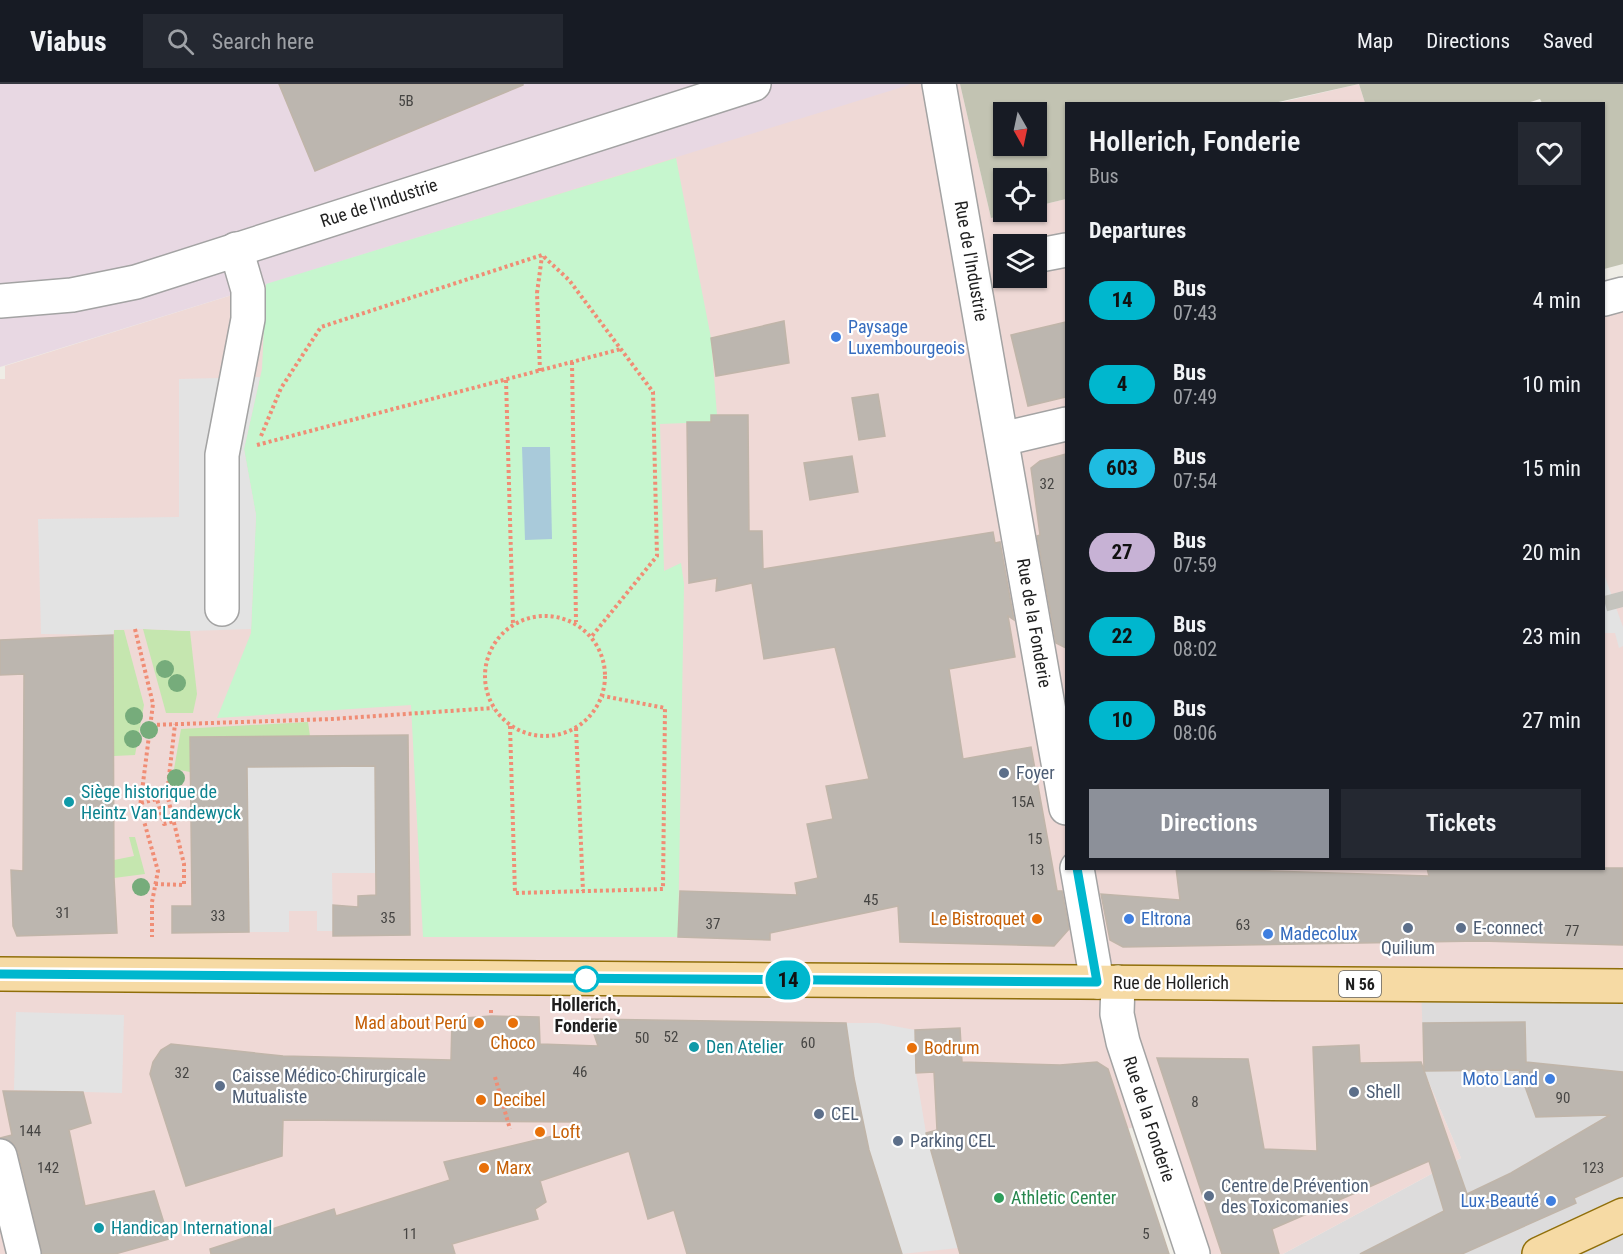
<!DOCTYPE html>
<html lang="en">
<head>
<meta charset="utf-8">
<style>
  body { margin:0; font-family:"Roboto Condensed",sans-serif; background:#242831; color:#f1f3f6; height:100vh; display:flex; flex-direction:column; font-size:22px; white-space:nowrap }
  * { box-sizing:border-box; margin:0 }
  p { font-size:20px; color:#9ea1a6 }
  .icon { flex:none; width:33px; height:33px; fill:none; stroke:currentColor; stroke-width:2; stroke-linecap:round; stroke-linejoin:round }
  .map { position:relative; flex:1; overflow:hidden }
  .drawer { position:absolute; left:1065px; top:18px; width:540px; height:768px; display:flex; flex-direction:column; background:#171b24; border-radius:0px; box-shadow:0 2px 4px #0004 }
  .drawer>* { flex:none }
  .badge { padding:0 12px; border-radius:20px; font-size:21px; line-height:39px }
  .needle { width:39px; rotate:171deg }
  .fabs { position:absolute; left:993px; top:18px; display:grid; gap:12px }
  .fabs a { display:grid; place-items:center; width:54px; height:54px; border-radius:0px; background:#171b24; box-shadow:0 2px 4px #0004; font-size:30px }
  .map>.badge { position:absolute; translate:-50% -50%; box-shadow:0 0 0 3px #fff }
  h2 { padding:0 24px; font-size:22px; line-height:54px }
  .round { display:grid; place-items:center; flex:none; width:63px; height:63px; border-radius:0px; background:#242831 }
  .overview { display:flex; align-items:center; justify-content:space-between; height:102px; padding:0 24px }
  h1 { font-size:28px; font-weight:600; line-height:45px }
  .cta { display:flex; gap:12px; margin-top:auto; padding:12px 24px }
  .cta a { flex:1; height:69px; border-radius:0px; background:#8c9099; color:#fff; font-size:24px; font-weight:600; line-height:69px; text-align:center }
  .cta a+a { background:#242831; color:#f1f3f6 }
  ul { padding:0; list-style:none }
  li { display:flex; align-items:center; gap:18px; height:84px; padding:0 24px }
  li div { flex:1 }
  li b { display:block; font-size:22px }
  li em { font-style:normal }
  li .badge { min-width:66px; font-weight:700; text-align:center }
  header { display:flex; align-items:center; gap:36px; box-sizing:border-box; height:84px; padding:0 30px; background:#171b24; border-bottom:2px solid #363941 }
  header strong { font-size:28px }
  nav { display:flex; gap:33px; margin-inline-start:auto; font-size:21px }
  .search { width:420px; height:54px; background:#242831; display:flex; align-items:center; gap:15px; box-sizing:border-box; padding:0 21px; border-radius:0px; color:#9ea1a6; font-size:22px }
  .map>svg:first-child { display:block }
</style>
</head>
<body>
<header>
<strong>Viabus</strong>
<div class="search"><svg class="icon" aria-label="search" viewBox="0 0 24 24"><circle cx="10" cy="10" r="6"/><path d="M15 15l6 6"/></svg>Search here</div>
<nav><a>Map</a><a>Directions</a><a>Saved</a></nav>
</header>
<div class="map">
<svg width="1623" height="1170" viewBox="0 0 1623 1170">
  <rect width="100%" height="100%" fill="#efede6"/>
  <!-- residential -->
  <path fill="#dddcdc" d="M1420,901l203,1v268h-340l178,-96 -37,-87z"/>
  <!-- commercial -->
  <g fill="#efd9d6" fill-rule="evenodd">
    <path d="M908,0h52l31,134 26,-6h19l1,-6 29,-7v669h538v-567l19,1v684l-202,-1 3,86 37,87 -178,96h-92l-40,-131 -66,16 -11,115h-1074v-875h5v-13zM1004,160h32v34h-32z"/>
    <path d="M1359,0l6,19 -91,1z"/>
  </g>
  <!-- industrial -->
  <path fill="#e8d8e3" d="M0,0h908l1,1 -909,282z"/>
  <!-- construction -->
  <g fill="#c2c3b2" fill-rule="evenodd">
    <path d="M960,0h399l-85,19 -208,1v95l-29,7 -1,-28h-32v34h13l-26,6zM1004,28h32v34h-32z"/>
    <path d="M1359,0h264v180l-19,5v-165l-62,-1 -2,-4 -16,5 -159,-1z"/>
  </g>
  <!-- grass -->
  <g fill="#c5e6af">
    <path d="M143,545l47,2 7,63 -4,19h-27z"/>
    <path d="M114,546h10l20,75 -9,50 -21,1z"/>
    <path d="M308,638l2,14 -120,1v35l-16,-3 7,-40z"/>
    <path d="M129,753h6l10,37 -31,4v-18l20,-4z"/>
  </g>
  <!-- park -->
  <path fill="#c6f6ce" d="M676,74l35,180 6,77 -6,7 -51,2 4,147 17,-8 3,21 -6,353h-255l-12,-232 -194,13 34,-85 5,-118 -12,-66 18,-80 4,-85z"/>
  <!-- parking -->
  <g fill="#e3e3e3">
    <path d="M260,293l-16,72 12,66 -5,114 -61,2 -47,-2 -29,1 -1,5 -72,-1 -3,-115 141,-2v-138z"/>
    <path d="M1604,490l19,53v19l-4,2 -4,-15h-11z"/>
    <path d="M375,682l1,107h-44l1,58h-16v-20h-28v21h-40l-2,-165z"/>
    <path d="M16,928l108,3 -2,78 -108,-3z"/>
    <path d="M846,939h32l37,7 1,43 10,60 32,115 -56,6 -33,-104 -15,-72z"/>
  </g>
  <!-- water -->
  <path fill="#a9cada" d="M522,363h28l2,92 -27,1z"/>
  <!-- building -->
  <g fill="#bcb6af" stroke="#c0b5a9" stroke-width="1.5">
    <path d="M279,0h244v1l-208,86z"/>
    <path d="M784,237l5,42 -73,13 -5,-38z"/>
    <path d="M1066,238v75l-38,9 -17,-71z"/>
    <path d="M878,310l7,42 -26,4 -7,-42z"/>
    <path d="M711,331h37l1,116h13l1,38 230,-37 2,11 5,-1 14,78 -6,-4 7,41 -66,12 14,90 68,-12 26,144h5l7,38 -15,17 -154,-4 -2,-36 -128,27v7l-92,-3 2,-46 117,4 -2,-12 23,-5 -11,-54 26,-5 -7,-33 43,-7 -34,-132 -71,12 -12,-76 -36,8 1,-13 -28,5 -2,-161h24z"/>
    <path d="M1066,370v194l-10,-5 -19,-107 3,-1 -9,-67 9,-7z"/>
    <path d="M852,372l6,36 -48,8 -6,-37z"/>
    <path d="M113,551l1,243 3,55 -100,3 -4,-10 -2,-56 12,1 1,-197 -24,1v-35z"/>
    <path d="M408,651l2,200 -77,1v-31l25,2v-11l18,-1 -1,-129 -128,1 2,165 -77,1v-27h20l-2,-169z"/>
    <path d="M1176,784l253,8 -2,-8h196v77l-143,-4 -357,6 -13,-7 -9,-46 79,6z"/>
    <path d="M491,932l48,1 1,27 58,2 -9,-27 257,4 8,55 15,72 33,104h-215l-13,-44 -26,9 -19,-68 -89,30 6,21 -11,7 3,10 -86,25 3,10h-244l-1,-5 124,-40 2,7 114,-36 -6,-18 138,-33 -1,-7 -298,-2 -1,36 -96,30 -36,-112 3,-12 8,-12 10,-6 112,12 168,4 1,-41z"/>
    <path d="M1525,938l1,40 97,10v104l-49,22 2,5 -114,51h-102l84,-43 -15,-50 -157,68 7,25h-57l-65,-196 91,1 16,90 53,2 -4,-104 46,-2 1,18 61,-1 46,132 44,-21 99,-58 -74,2 -17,-47 -95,1 -1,-48z"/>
    <path d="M960,944l2,34 98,3 37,-3 11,7 61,185h-209l-34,-121 11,-3 -3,-58 -18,1 -1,-43z"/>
    <path d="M3,1007l80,1 8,31 -22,7 16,76 69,-15 15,48 -54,15h-73l-24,-102 -5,-9 -13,-5 12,-3z"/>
  </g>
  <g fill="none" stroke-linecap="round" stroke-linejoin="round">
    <!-- minor-tunnel -->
    <path stroke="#c5c4be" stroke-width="33" stroke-dasharray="33 16" stroke-linecap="butt" d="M1619,508l4,15"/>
    <defs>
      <g id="minor">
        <path d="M939,0l127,724"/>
        <path d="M1040,171l26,-5"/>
        <path d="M1604,215l19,-5"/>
        <path d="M0,217l72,-6 64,-13 618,-198"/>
        <path d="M1002,355l64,-15"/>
        <path d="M222,525v-154l26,-136v-29l-12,-41"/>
        <path d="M1077,784l20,114"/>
        <path d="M1118,898l-1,32 6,28 70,212"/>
        <path d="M0,1072l24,98"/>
      </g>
      <g id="major">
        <path d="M0,890l1623,12"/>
        <path d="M1539,1170l84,-39"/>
      </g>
    </defs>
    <!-- minor casing -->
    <use href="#minor" stroke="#a3a3a3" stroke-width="36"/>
    <!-- major casing -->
    <use href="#major" stroke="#906f0a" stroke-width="36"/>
    <!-- path -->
    <g stroke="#f08d75" stroke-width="4" stroke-dasharray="3 3" stroke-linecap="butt">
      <path d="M572,278l4,260"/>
      <path d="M540,287l-3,-78 5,-37"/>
      <path d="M506,296l7,244"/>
      <path d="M261,352l20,-48 40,-61 221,-72 27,25 84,112 4,164 -65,80"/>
      <path d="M257,361l364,-96"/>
      <circle cx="545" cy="592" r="60"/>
      <path d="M135,545l18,75 -13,103 18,64 -6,31v35"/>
      <path d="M151,641l181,-6 161,-11"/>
      <path d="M510,642l5,167 148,-4 2,-181 -62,-12"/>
      <path d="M576,644l7,163"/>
      <path d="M141,719l16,-4 7,25 10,-3"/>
      <path d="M155,800l29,1v-21l-17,-70 8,-70"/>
      <path d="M491,926v6"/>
      <path d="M495,993l15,52"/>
    </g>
    <!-- minor -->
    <use href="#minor" stroke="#fff" stroke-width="33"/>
    <!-- major -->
    <use href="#major" stroke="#f6daa4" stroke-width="33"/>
  </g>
  <!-- trees -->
  <g fill="#76ac7b">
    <circle cx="165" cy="585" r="9"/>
    <circle cx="177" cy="599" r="9"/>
    <circle cx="134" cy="632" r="9"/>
    <circle cx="149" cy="646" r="9"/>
    <circle cx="133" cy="655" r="9"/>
    <circle cx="176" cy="694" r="9"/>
    <circle cx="141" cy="803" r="9"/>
  </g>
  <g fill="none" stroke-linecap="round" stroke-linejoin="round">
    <defs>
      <path id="line" d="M0,890l1097,8 -20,-114"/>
    </defs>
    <!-- line casing -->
    <use href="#line" stroke="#fff" stroke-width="14"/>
    <!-- line -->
    <use href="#line" stroke="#00b7ce" stroke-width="9"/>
  </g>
  <!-- markers -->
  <g fill="#3f7fe0" stroke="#fff" stroke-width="2">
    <circle cx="836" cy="253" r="6"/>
    <circle cx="1129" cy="835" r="6"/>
    <circle cx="1268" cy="850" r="6"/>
    <circle cx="1550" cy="995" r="6"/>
    <circle cx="1551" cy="1117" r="6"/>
  </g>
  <g fill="#5c6f8a" stroke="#fff" stroke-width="2">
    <circle cx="1004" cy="689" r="6"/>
    <circle cx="1408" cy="844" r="6"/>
    <circle cx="1461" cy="844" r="6"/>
    <circle cx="220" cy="1002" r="6"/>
    <circle cx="1354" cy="1008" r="6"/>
    <circle cx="819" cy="1030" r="6"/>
    <circle cx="898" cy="1057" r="6"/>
    <circle cx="1209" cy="1112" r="6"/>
  </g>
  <g fill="#0f9aa8" stroke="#fff" stroke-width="2">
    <circle cx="69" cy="718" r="6"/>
    <circle cx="694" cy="963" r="6"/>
    <circle cx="99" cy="1144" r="6"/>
  </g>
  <g fill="#e8710a" stroke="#fff" stroke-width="2">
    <circle cx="1037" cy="835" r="6"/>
    <circle cx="479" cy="939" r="6"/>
    <circle cx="513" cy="939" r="6"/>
    <circle cx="912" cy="964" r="6"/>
    <circle cx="481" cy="1016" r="6"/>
    <circle cx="540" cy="1048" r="6"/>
    <circle cx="484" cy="1084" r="6"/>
  </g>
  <circle fill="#fff" stroke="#00b7ce" stroke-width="3" cx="586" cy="895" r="12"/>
  <circle fill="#2e9e5b" stroke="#fff" stroke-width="2" cx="999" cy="1114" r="6"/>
  <g text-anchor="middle" stroke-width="4.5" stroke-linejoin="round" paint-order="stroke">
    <!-- number labels -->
    <g font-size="15" fill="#464543">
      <text x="406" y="22">5B</text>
      <text x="1047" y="405">32</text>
      <text x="1023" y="723">15A</text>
      <text x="1035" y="760">15</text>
      <text x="1037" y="791">13</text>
      <text x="871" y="821">45</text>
      <text x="63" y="834">31</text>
      <text x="218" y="837">33</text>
      <text x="388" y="839">35</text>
      <text x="713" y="845">37</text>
      <text x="1243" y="846">63</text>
      <text x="1572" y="852">77</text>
      <text x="671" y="958">52</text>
      <text x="642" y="959">50</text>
      <text x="808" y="964">60</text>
      <text x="580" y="993">46</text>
      <text x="182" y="994">32</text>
      <text x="1563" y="1019">90</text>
      <text x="1195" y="1023">8</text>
      <text x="30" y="1052">144</text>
      <text x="48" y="1089">142</text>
      <text x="1593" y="1089">123</text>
      <text x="410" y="1155">11</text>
      <text x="1146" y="1155">5</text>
    </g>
    <!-- shield labels -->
    <rect fill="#fff" stroke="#626262" stroke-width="1.5" x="1339" y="887" width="42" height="26" rx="4.5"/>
    <g font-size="16" font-weight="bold" fill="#1f1f1f">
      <text x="1360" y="906">N 56</text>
    </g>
    <!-- street labels -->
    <g font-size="18" fill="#1f1f1f" stroke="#fff">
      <text transform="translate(379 119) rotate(-18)" y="6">Rue de l'Industrie</text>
      <text transform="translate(971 177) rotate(80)" y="6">Rue de l'Industrie</text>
      <text transform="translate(1034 539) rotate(80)" y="6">Rue de la Fonderie</text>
      <text x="1171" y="905">Rue de Hollerich</text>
      <text transform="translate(1149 1035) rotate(72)" y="6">Rue de la Fonderie</text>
    </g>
    <!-- shop labels -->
    <g font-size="18" fill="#366cbe" stroke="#fff" text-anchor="start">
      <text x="848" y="249">Paysage<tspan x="848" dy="21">Luxembourgeois</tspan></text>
      <text x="1141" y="841">Eltrona</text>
      <text x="1280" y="856">Madecolux</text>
      <text x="1538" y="1001" text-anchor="end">Moto Land</text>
      <text x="1539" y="1123" text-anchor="end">Lux-Beauté</text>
    </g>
    <!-- service labels -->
    <g font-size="18" fill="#4e5e75" stroke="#fff" text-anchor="start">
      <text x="1016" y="695">Foyer</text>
      <text x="1473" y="850">E-connect</text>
      <text x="1408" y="870" text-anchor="middle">Quilium</text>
      <text x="232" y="998">Caisse Médico-Chirurgicale<tspan x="232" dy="21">Mutualiste</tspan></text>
      <text x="1366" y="1014">Shell</text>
      <text x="831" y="1036">CEL</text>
      <text x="910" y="1063">Parking CEL</text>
      <text x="1221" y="1108">Centre de Prévention<tspan x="1221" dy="21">des Toxicomanies</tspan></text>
    </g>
    <!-- culture labels -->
    <g font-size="18" fill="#0d838f" stroke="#fff" text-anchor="start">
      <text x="81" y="714">Siège historique de<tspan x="81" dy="21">Heintz Van Landewyck</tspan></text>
      <text x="706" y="969">Den Atelier</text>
      <text x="111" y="1150">Handicap International</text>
    </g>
    <!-- food labels -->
    <g font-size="18" fill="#c56008" stroke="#fff" text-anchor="start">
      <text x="1025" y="841" text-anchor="end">Le Bistroquet</text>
      <text x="467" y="945" text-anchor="end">Mad about Perú</text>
      <text x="513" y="965" text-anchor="middle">Choco</text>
      <text x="924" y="970">Bodrum</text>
      <text x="493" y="1022">Decibel</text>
      <text x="552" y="1054">Loft</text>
      <text x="496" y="1090">Marx</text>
    </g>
    <!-- stop labels -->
    <g font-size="18" font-weight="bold" fill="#1f1f1f" stroke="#fff">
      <text x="586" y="927">Hollerich,<tspan x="586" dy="21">Fonderie</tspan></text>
    </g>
    <!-- leisure labels -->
    <g font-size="18" fill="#27864d" stroke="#fff" text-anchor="start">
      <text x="1011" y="1120">Athletic Center</text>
    </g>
  </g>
</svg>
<div class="fabs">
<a><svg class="needle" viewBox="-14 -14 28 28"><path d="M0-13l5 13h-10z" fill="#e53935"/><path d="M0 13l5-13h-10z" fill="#9ea1a6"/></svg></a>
<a><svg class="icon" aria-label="locate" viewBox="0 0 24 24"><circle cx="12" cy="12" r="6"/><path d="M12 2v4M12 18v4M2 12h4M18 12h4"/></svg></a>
<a><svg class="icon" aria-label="layers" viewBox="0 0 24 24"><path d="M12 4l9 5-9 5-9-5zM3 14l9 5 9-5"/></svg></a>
</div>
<b class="badge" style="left:788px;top:896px;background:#00b7ce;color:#111">14</b>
<section class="drawer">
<div class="overview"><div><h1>Hollerich, Fonderie</h1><p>Bus</p></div><a class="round"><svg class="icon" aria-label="heart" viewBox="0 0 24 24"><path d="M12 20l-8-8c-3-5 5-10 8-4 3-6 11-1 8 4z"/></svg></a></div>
<h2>Departures</h2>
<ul>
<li><span class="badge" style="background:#00b7ce;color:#111">14</span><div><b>Bus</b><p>07:43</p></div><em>4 min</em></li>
<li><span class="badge" style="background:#00b7ce;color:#111">4</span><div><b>Bus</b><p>07:49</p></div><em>10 min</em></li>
<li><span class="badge" style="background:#1fbce1;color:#111">603</span><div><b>Bus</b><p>07:54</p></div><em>15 min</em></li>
<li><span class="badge" style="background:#c7b2d5;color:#111">27</span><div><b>Bus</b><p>07:59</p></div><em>20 min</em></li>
<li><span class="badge" style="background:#00b7ce;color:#111">22</span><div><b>Bus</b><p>08:02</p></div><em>23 min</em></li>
<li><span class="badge" style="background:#00b7ce;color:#111">10</span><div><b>Bus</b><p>08:06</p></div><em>27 min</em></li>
</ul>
<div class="cta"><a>Directions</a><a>Tickets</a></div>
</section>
</div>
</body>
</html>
